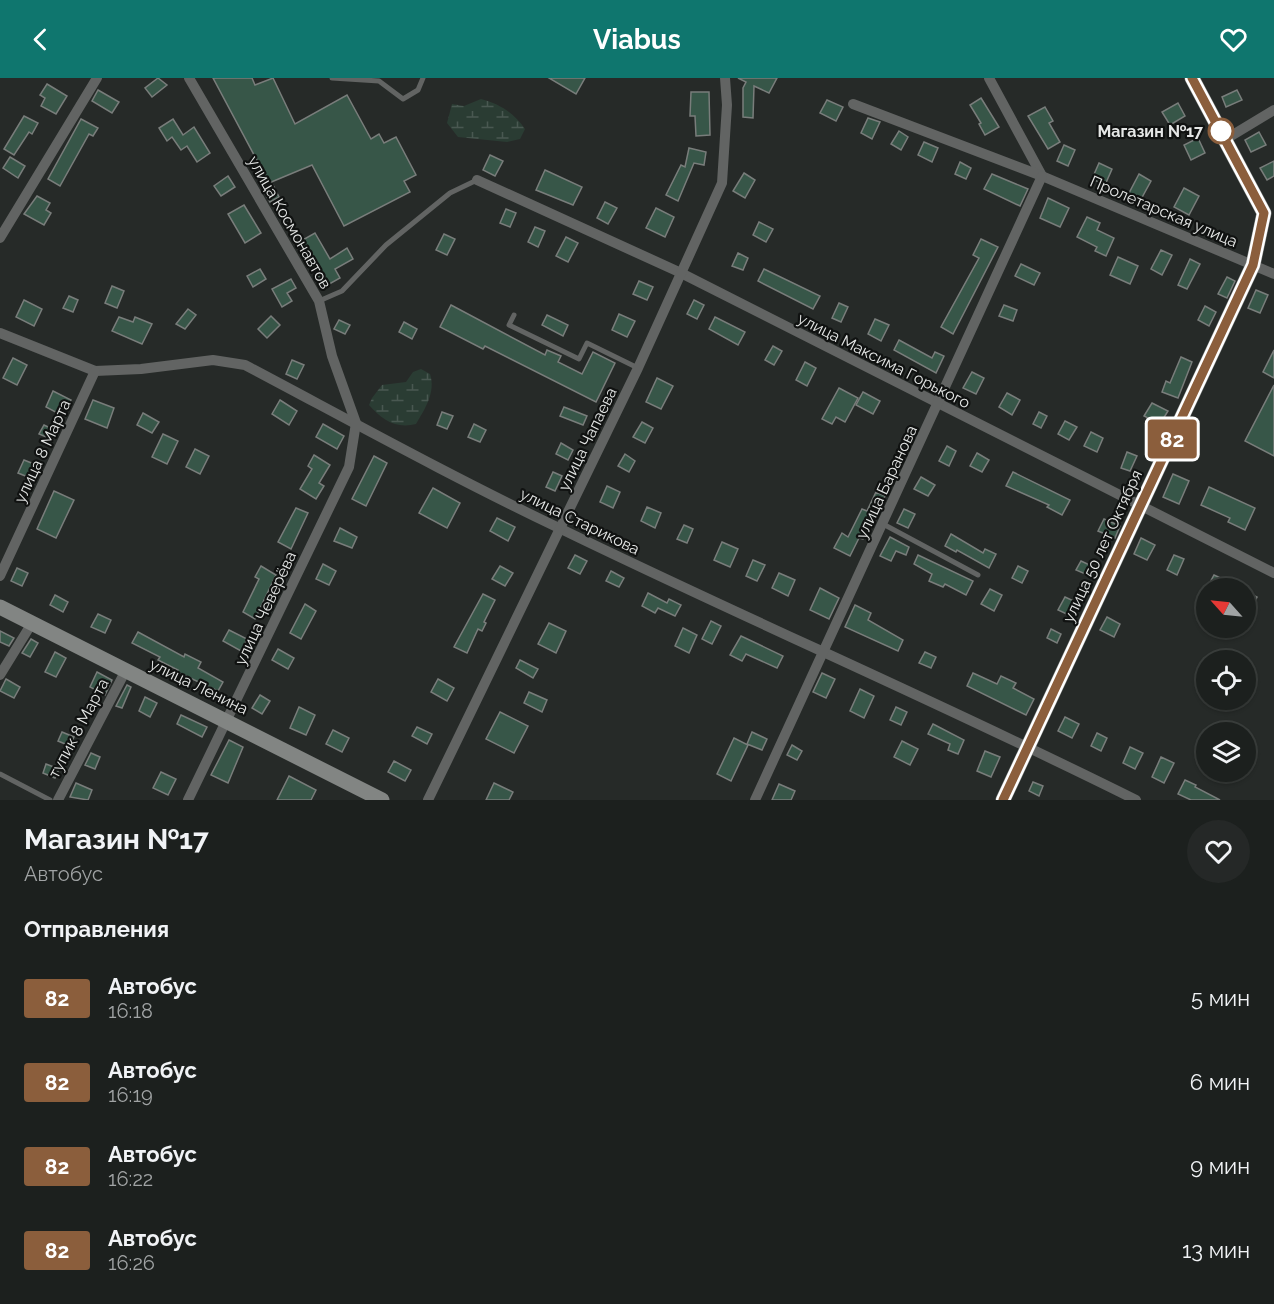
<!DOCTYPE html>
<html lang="ru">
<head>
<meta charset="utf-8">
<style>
  body { margin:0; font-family:Raleway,sans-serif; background:#252827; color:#f1f3f6; height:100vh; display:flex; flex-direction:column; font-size:22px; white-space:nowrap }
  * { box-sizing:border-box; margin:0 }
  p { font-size:20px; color:#a0a3a4 }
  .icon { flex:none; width:33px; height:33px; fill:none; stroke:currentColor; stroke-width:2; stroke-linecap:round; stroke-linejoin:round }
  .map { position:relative; height:722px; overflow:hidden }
  .side { display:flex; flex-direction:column; background:#1c201e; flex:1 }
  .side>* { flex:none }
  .badge { padding:0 12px; border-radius:4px; font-size:21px; line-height:39px }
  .needle { width:39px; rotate:297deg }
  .buttons { position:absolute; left:1196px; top:500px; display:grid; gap:12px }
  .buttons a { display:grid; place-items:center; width:60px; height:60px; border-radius:50%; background:#1c201e; box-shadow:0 2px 4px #0004,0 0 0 2px #3a3e3c; font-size:30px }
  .map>.badge { position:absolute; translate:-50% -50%; box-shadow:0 0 0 3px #fff }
  h2 { padding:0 24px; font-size:22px; line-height:54px }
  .round { display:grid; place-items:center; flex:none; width:63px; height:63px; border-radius:32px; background:#252827 }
  .overview { display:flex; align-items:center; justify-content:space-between; height:102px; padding:0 24px }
  h1 { font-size:28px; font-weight:700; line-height:45px }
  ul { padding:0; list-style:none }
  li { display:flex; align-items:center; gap:18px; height:84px; padding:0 24px }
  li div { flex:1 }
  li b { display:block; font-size:22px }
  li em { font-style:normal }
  li .badge { min-width:66px; font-weight:700; text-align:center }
  header { display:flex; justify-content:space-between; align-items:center; height:78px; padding:0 24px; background:#0f766e; color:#fff; font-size:27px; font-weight:700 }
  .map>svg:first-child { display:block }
</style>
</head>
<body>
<header><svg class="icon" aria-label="back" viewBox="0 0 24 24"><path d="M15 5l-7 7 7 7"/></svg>Viabus<svg class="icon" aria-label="heart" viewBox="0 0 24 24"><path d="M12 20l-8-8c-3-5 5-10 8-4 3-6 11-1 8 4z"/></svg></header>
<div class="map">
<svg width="1274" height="722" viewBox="0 0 1274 722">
  <defs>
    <pattern id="wetland-marsh" width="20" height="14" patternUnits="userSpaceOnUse" patternTransform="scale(1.5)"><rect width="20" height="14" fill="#2a3c33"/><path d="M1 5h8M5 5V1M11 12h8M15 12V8" fill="none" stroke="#495851"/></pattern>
  </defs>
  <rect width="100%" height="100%" fill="#262a28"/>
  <!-- wetland -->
  <g fill="url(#wetland-marsh)">
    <path d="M481,21c19,5 33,14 44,30l-5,10 -13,3 -49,-5 -11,-14 5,-19 12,2z"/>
    <path d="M421,291l9,5c6,18 -5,35 -14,50 -20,5 -34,-4 -47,-19l3,-7 10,-13 24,-3 7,-10z"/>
  </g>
  <!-- building -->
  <g fill="#375648" stroke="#797d7b" stroke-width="1.5">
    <path d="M158,0l9,7 -15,12 -7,-9z"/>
    <path d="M213,0h39l3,7 18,-7 22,46 52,-29 24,44 8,-5 5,9 12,-6 20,38 -12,6 6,11 -66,34 -32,-61 -43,18z"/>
    <path d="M549,0h36l-9,16z"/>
    <path d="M738,0h39l-8,15 -15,-7 -1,32 -10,-1v-29l3,-6z"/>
    <path d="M47,6l20,12 -11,18 -15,-8 4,-8 -5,-3z"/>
    <path d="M98,12l21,12 -7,11 -20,-12z"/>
    <path d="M1237,12l5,10 -16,7 -4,-10z"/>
    <path d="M691,14h18l1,43 -14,1 -1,-20h-5z"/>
    <path d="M981,20l18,29 -14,8 -6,-11 2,-1 -11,-18z"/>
    <path d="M827,22l16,7 -7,14 -16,-8z"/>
    <path d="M1178,25l7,13 -15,9 -8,-13z"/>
    <path d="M1045,29l8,14 -4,2 11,19 -12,7 -20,-33z"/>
    <path d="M24,38l14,7 -6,11 -3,-2 -15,23 -10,-6z"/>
    <path d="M868,40l12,4 -8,17 -11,-6z"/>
    <path d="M81,41l17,9 -5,8 -4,-2 -29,52 -12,-7z"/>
    <path d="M173,41l10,16 11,-8 16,26 -13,9 -10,-16 -6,4 -9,-13 -5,4 -8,-13z"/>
    <path d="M899,53l9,6 -7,13 -10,-6z"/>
    <path d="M1259,54l7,13 -15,7 -6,-12z"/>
    <path d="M1198,60l7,15 -14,7 -7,-15z"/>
    <path d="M924,64l14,6 -6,14 -14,-7z"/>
    <path d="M1064,67l11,5 -7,16 -11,-5z"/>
    <path d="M689,70l17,4 -2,13 -10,-2 -16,38 -12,-6 15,-30 4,2z"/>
    <path d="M490,77l13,6 -8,15 -12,-6z"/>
    <path d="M10,79l15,9 -7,12 -15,-10z"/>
    <path d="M1274,83v15l-7,4 -7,-12z"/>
    <path d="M960,84l11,6 -5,11 -11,-5z"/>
    <path d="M1099,85l13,6 -7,16 -13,-6z"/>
    <path d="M545,92l37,17 -9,18 -37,-15z"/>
    <path d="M744,95l11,7 -10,18 -12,-7z"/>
    <path d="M992,96l36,15 -8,17 -36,-17z"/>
    <path d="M1139,96l12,7 -11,20 -12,-6z"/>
    <path d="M228,98l7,11 -14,9 -7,-10z"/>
    <path d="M273,107l6,12 -9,5 -7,-12z"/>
    <path d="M1184,110l15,8 -10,19 -15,-8z"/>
    <path d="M37,118l13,7 -4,7 5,3 -7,12 -20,-11z"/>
    <path d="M1048,120l21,10 -9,19 -20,-9z"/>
    <path d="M605,124l12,6 -9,16 -11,-6z"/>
    <path d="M244,127l17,28 -16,10 -17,-29z"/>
    <path d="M656,130l18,9 -9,20 -19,-9z"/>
    <path d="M506,131l10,4 -6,14 -10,-4z"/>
    <path d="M1087,139l13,6 -3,7 17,8 -8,18 -11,-5 2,-4 -20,-10z"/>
    <path d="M759,144l14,7 -7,13 -13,-7z"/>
    <path d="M535,149l10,4 -7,16 -10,-5z"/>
    <path d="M315,155l15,26 17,-11 6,11 -18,10 5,9 -16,9 -25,-45z"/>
    <path d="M444,156l11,5 -8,16 -11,-5z"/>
    <path d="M566,159l12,6 -10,19 -12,-6z"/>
    <path d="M981,161l17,8 -45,87 -12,-7 38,-69 -6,-3z"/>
    <path d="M1161,172l11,5 -10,20 -11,-6z"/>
    <path d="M738,175l10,5 -5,12 -11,-4z"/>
    <path d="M1118,179l20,9 -8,18 -20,-9z"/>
    <path d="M1190,181l10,5 -13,25 -9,-4z"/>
    <path d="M1021,186l19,9 -6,12 -19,-9z"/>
    <path d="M260,191l6,10 -13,8 -6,-11z"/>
    <path d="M764,191l56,27 -7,13 -55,-28z"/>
    <path d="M1227,199l8,4 -8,17 -9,-4z"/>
    <path d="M291,201l5,9 -9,5 5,8 -10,6 -10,-18z"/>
    <path d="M639,203l14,6 -6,13 -14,-6z"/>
    <path d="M112,208l12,5 -7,17 -12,-5z"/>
    <path d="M1256,212l12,5 -8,18 -12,-5z"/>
    <path d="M69,218l9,4 -5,12 -10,-4z"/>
    <path d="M24,222l18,9 -8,17 -18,-9z"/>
    <path d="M694,222l10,5 -7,14 -10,-5z"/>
    <path d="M839,225l9,4 -7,15 -9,-4z"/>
    <path d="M451,227l94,50 2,-5 14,6 -3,6 24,12 11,-22 22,11 -19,39 -111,-56 -2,3 -43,-22z"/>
    <path d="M1004,227l13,5 -4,11 -14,-5z"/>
    <path d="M1205,228l11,6 -7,14 -11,-6z"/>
    <path d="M188,231l8,6 -11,14 -9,-5z"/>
    <path d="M619,236l16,7 -8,16 -15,-7z"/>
    <path d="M547,237l21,10 -5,11 -21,-11z"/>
    <path d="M271,238l9,9 -13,13 -9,-9z"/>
    <path d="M119,239l14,5 2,-5 17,7 -10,20 -30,-13z"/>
    <path d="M715,239l30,15 -7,13 -29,-16z"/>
    <path d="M875,241l14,6 -8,16 -13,-7z"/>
    <path d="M339,242l11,5 -5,9 -11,-5z"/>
    <path d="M404,244l13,7 -5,10 -13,-7z"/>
    <path d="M899,262l33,18 3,-6 9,4 -8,17 -42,-23z"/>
    <path d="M773,268l9,5 -8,14 -9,-5z"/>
    <path d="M1274,272v28l-11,-6z"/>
    <path d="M1181,279l11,5 -14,36 -16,-6 4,-11 4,2z"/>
    <path d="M13,280l14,7 -10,20 -14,-7z"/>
    <path d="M292,282l12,5 -7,14 -11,-5z"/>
    <path d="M805,284l11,6 -9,18 -11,-6z"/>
    <path d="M972,294l12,6 -8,16 -13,-6z"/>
    <path d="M657,300l16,8 -12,23 -15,-7z"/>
    <path d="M1274,307v71l-29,-15z"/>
    <path d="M839,310l19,10 -13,24 -9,-5 -4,7 -10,-5z"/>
    <path d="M53,313l18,9 -8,16 -17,-9z"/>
    <path d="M863,314l17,9 -7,13 -17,-9z"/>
    <path d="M1007,315l13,7 -8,15 -13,-8z"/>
    <path d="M93,322l21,8 -7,20 -22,-9z"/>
    <path d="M280,322l17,11 -8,14 -17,-11z"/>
    <path d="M1152,325l16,8 -8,13 -16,-8z"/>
    <path d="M564,329l23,9 -4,9 -23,-9z"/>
    <path d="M442,334l11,4 -6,13 -10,-4z"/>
    <path d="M1039,334l8,4 -6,12 -8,-4z"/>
    <path d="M143,335l16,9 -7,11 -15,-8z"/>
    <path d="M1065,343l12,6 -8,13 -11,-6z"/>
    <path d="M642,344l11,6 -8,15 -12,-6z"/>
    <path d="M323,346l21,12 -7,13 -21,-12z"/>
    <path d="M474,346l12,6 -6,12 -12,-5z"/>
    <path d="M44,347l12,6 -3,9 -14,-6z"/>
    <path d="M1091,354l12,6 -6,14 -13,-6z"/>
    <path d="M163,356l15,7 -11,23 -15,-7z"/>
    <path d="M561,365l12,7 -5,10 -12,-6z"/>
    <path d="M947,368l9,5 -7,15 -10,-5z"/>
    <path d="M195,371l14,7 -9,18 -14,-7z"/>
    <path d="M1127,374l10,4 -7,15 -9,-3z"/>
    <path d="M977,375l12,7 -7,12 -12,-6z"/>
    <path d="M625,376l10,7 -6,11 -11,-6z"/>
    <path d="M314,377l16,10 -11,18 5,3 -8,13 -16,-10 12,-20 -4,-3z"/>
    <path d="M374,378l13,7 -21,43 -14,-7z"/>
    <path d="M24,382l15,6 -6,13 -15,-6z"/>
    <path d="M553,394l9,4 -7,15 -9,-4z"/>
    <path d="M1013,394l57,28 -8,15 -15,-8 2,-2 -43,-19z"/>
    <path d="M1173,396l16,7 -10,23 -16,-7z"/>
    <path d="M921,399l14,8 -7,11 -14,-7z"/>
    <path d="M607,408l13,6 -7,16 -13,-6z"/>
    <path d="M1209,409l46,21 -10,22 -17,-8 2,-4 -29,-13z"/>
    <path d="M433,410l27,15 -13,25 -28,-15z"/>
    <path d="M54,413l20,9 -18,38 -19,-9z"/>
    <path d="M876,414l9,4 -22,43 -4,-1 -9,18 -16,-8 8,-15 6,4 14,-28 5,2z"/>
    <path d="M647,429l14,6 -6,15 -14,-7z"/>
    <path d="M296,430l12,5 -17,36 -13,-7z"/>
    <path d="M904,431l11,5 -7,14 -11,-5z"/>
    <path d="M497,440l18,9 -7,14 -18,-10z"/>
    <path d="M1104,441l16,7 -5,12 -17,-7z"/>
    <path d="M684,447l9,4 -6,14 -10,-4z"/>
    <path d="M340,450l17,9 -5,11 -18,-7z"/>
    <path d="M951,456l32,19 2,-4 11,5 -7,14 -32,-18 -1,2 -11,-6z"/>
    <path d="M890,459l19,10 -3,8 -10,-4 -5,10 -11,-5z"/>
    <path d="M1141,460l14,7 -8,15 -13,-6z"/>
    <path d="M722,464l16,7 -8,18 -16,-7z"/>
    <path d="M575,477l12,6 -7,13 -12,-6z"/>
    <path d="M918,477l55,26 -7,14 -21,-11 -2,3 -14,-6 3,-7 -18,-10z"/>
    <path d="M1174,477l10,4 -7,16 -10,-5z"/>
    <path d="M753,482l12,5 -8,16 -11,-5z"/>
    <path d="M1081,483l13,6 -4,9 -14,-6z"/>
    <path d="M323,486l13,7 -7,14 -13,-6z"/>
    <path d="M261,488l15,9 -21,44 -12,-7 16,-33 -4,-2z"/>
    <path d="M500,488l13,7 -8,13 -13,-7z"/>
    <path d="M1018,488l10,5 -6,12 -10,-5z"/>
    <path d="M17,490l11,5 -6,13 -11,-5z"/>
    <path d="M611,493l13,7 -5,9 -13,-6z"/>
    <path d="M779,495l16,7 -7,16 -16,-8z"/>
    <path d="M1214,497l11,5 -4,8h-14z"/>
    <path d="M820,510l19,10 -10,21 -19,-9z"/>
    <path d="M990,511l12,6 -8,16 -13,-7z"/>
    <path d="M1245,513l12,6 -12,26z"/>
    <path d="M648,515l19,10 2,-4 12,6 -6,11 -17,-8 -3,5 -13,-7z"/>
    <path d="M483,516l12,6 -11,22 2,1 -4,8 -4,-2 -11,24 -13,-6z"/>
    <path d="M55,517l13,7 -5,10 -13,-7z"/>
    <path d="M1065,519l13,6 -7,13 -13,-6z"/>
    <path d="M305,526l11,7 -15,28 -11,-6z"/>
    <path d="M855,527l16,8 -3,7 35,20 -5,11 -53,-24z"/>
    <path d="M98,536l13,6 -6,13 -14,-6z"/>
    <path d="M1107,539l13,7 -6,13 -14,-7z"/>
    <path d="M711,543l10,5 -9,18 -10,-5z"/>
    <path d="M549,545l17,8 -10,22 -18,-9z"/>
    <path d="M683,550l14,7 -8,18 -14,-7z"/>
    <path d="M1051,551l10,5 -4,9 -10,-5z"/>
    <path d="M229,552l18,9 -6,12 -18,-10z"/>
    <path d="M0,553l14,7 -5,8 -9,-4z"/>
    <path d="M138,554l46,25 1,-3 16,8 -3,6 25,14 -5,9 -41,-19 1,-2 -20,-10 2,-3 -28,-14z"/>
    <path d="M741,558l42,20 -6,12 -31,-14 -4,7 -12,-6z"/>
    <path d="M31,561l7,4 -8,14 -8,-4z"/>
    <path d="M278,571l16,9 -6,11 -16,-9z"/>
    <path d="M55,574l11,6 -10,19 -11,-5z"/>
    <path d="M925,574l11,5 -5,11 -12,-5z"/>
    <path d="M520,582l18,9 -5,9 -17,-10z"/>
    <path d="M97,594l15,8 -7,15 -15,-8z"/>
    <path d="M822,595l13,6 -9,19 -13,-6z"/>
    <path d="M973,595l24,11 4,-8 15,7 -3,5 21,11 -8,16 -59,-29z"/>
    <path d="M6,601l14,8 -6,11 -14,-7z"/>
    <path d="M438,601l16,9 -7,13 -16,-9z"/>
    <path d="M127,607l4,2 -9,21 -6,-2z"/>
    <path d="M860,611l14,7 -10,22 -14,-7z"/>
    <path d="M529,614l18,8 -5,12 -18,-9z"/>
    <path d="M260,617l10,6 -8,13 -10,-6z"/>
    <path d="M145,619l12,6 -7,14 -11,-6z"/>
    <path d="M299,629l16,8 -9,20 -16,-7z"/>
    <path d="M896,629l11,5 -6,13 -11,-5z"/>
    <path d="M500,634l28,14 -14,27 -28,-14z"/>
    <path d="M181,637l26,12 -5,10 -25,-13z"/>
    <path d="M1065,639l14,7 -7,14 -14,-7z"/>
    <path d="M933,646l31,16 -6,14 -10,-4 2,-6 -22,-10z"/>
    <path d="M417,649l15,7 -5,10 -15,-8z"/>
    <path d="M333,652l16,8 -7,14 -16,-8z"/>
    <path d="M62,654l12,5 -4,9 -12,-5z"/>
    <path d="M752,654l15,7 -5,11 -15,-6z"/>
    <path d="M1097,655l10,5 -6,13 -10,-5z"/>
    <path d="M734,660l14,7 -17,36 -14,-7z"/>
    <path d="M229,662l14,7 -15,36 -17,-8z"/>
    <path d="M902,663l16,8 -8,16 -16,-8z"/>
    <path d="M792,667l10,6 -5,9 -10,-5z"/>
    <path d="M1130,669l13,6 -8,16 -12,-6z"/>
    <path d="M985,673l15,6 -9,20 -14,-6z"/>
    <path d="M91,675l9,4 -5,12 -10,-4z"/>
    <path d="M1161,679l13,6 -10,20 -12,-6z"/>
    <path d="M394,683l17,9 -6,11 -17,-9z"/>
    <path d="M46,686l13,5 -4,9 -12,-5z"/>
    <path d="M161,694l15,7 -8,16 -15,-7z"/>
    <path d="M289,698l27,14 -5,10h-34z"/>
    <path d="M1185,702l11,5 -1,2 25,13h-29l-13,-6z"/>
    <path d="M1033,704l10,4 -4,10 -10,-5z"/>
    <path d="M76,705l16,7 -4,10 -18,-3z"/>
    <path d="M494,705l19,9 -4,8h-23z"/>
    <path d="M779,706l16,7 -4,9h-19z"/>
  </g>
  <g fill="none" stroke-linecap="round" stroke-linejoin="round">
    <!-- lane -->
    <g stroke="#626463" stroke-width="5">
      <path d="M332,0l47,3 24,18 15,-9 5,-12"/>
      <path d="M319,223l23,-10 44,-46 64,-52 27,-13"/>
      <path d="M514,237l-5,10 70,34 8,-16 51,25"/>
      <path d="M883,446l95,51"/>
      <path d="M0,696l50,26"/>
    </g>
    <!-- street -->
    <g stroke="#626463" stroke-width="10">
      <path d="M989,0l53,98"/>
      <path d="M853,26l189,72 232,98"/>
      <path d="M1226,61l48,-29"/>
      <path d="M477,102l202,92 595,301"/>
      <path d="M0,160l97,-160"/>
      <path d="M0,255l95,38 46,-2 72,-9 32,5c104,55 207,112 314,163 191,93 387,177 577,272"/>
      <path d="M0,498l95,-205"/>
      <path d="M0,597l32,-52"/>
      <path d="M58,722l68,-130"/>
      <path d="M188,722l161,-333 7,-44 -24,-67 -13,-55 -130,-223"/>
      <path d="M428,722l210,-432 84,-185 5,-78 -2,-27"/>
      <path d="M755,722l287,-624"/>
    </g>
    <!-- secondary -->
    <g stroke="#828583" stroke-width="15">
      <path d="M0,529l382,193"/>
      <path d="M1003,722l250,-535 11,-52 -72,-135"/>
    </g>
  </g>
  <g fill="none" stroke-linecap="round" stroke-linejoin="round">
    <defs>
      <path id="line" d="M1003,722l250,-535 11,-52 -72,-135"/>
    </defs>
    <!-- line casing -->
    <use href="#line" stroke="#fff" stroke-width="14"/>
    <!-- line -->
    <use href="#line" stroke="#8b5e3c" stroke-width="9"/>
  </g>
  <!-- markers -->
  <circle fill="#fff" stroke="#8b5e3c" stroke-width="3" cx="1221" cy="53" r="12"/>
  <g text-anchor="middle" stroke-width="4.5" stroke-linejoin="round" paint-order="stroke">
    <!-- stop labels -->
    <g font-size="16" font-weight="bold" fill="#e5e7e6" stroke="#101211" text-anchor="end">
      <text x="1203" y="59">Магазин №17</text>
    </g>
    <!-- street labels -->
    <g font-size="16" fill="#e5e7e6" stroke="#101211">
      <text transform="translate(1164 133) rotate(23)" y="6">Пролетарская улица</text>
      <text transform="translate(290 144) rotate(60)" y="6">улица Космонавтов</text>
      <text transform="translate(884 282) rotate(27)" y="6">улица Максима Горького</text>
      <text transform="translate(587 361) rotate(-64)" y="6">улица Чапаева</text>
      <text transform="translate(42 373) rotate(-65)" y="6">улица 8 Марта</text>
      <text transform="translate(886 404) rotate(-65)" y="6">улица Баранова</text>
      <text transform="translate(580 443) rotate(26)" y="6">улица Старикова</text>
      <text transform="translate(1102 468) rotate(-65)" y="6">улица 50 лет Октября</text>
      <text transform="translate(265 530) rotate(-65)" y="6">улица Чеверёва</text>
      <text transform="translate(199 608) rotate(26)" y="6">улица Ленина</text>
      <text transform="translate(78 650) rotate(-62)" y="6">тупик 8 Марта</text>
    </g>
  </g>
</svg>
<div class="buttons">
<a><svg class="needle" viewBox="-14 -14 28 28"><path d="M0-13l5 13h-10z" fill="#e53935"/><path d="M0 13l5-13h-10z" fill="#a0a3a4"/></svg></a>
<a><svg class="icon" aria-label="locate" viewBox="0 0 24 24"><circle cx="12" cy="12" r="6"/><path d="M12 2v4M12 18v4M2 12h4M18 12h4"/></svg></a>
<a><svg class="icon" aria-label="layers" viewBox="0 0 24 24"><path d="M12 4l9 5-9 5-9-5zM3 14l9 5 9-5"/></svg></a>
</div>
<b class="badge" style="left:1172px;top:361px;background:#8b5e3c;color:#fff">82</b>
</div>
<section class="side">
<div class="overview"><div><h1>Магазин №17</h1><p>Автобус</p></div><a class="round"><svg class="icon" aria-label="heart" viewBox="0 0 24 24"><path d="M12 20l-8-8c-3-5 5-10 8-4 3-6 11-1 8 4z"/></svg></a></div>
<h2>Отправления</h2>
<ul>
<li><span class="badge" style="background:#8b5e3c;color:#fff">82</span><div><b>Автобус</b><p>16:18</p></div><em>5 мин</em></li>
<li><span class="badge" style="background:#8b5e3c;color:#fff">82</span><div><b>Автобус</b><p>16:19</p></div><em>6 мин</em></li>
<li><span class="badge" style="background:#8b5e3c;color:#fff">82</span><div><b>Автобус</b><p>16:22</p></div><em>9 мин</em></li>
<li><span class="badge" style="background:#8b5e3c;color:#fff">82</span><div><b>Автобус</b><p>16:26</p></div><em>13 мин</em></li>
</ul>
</section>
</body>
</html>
